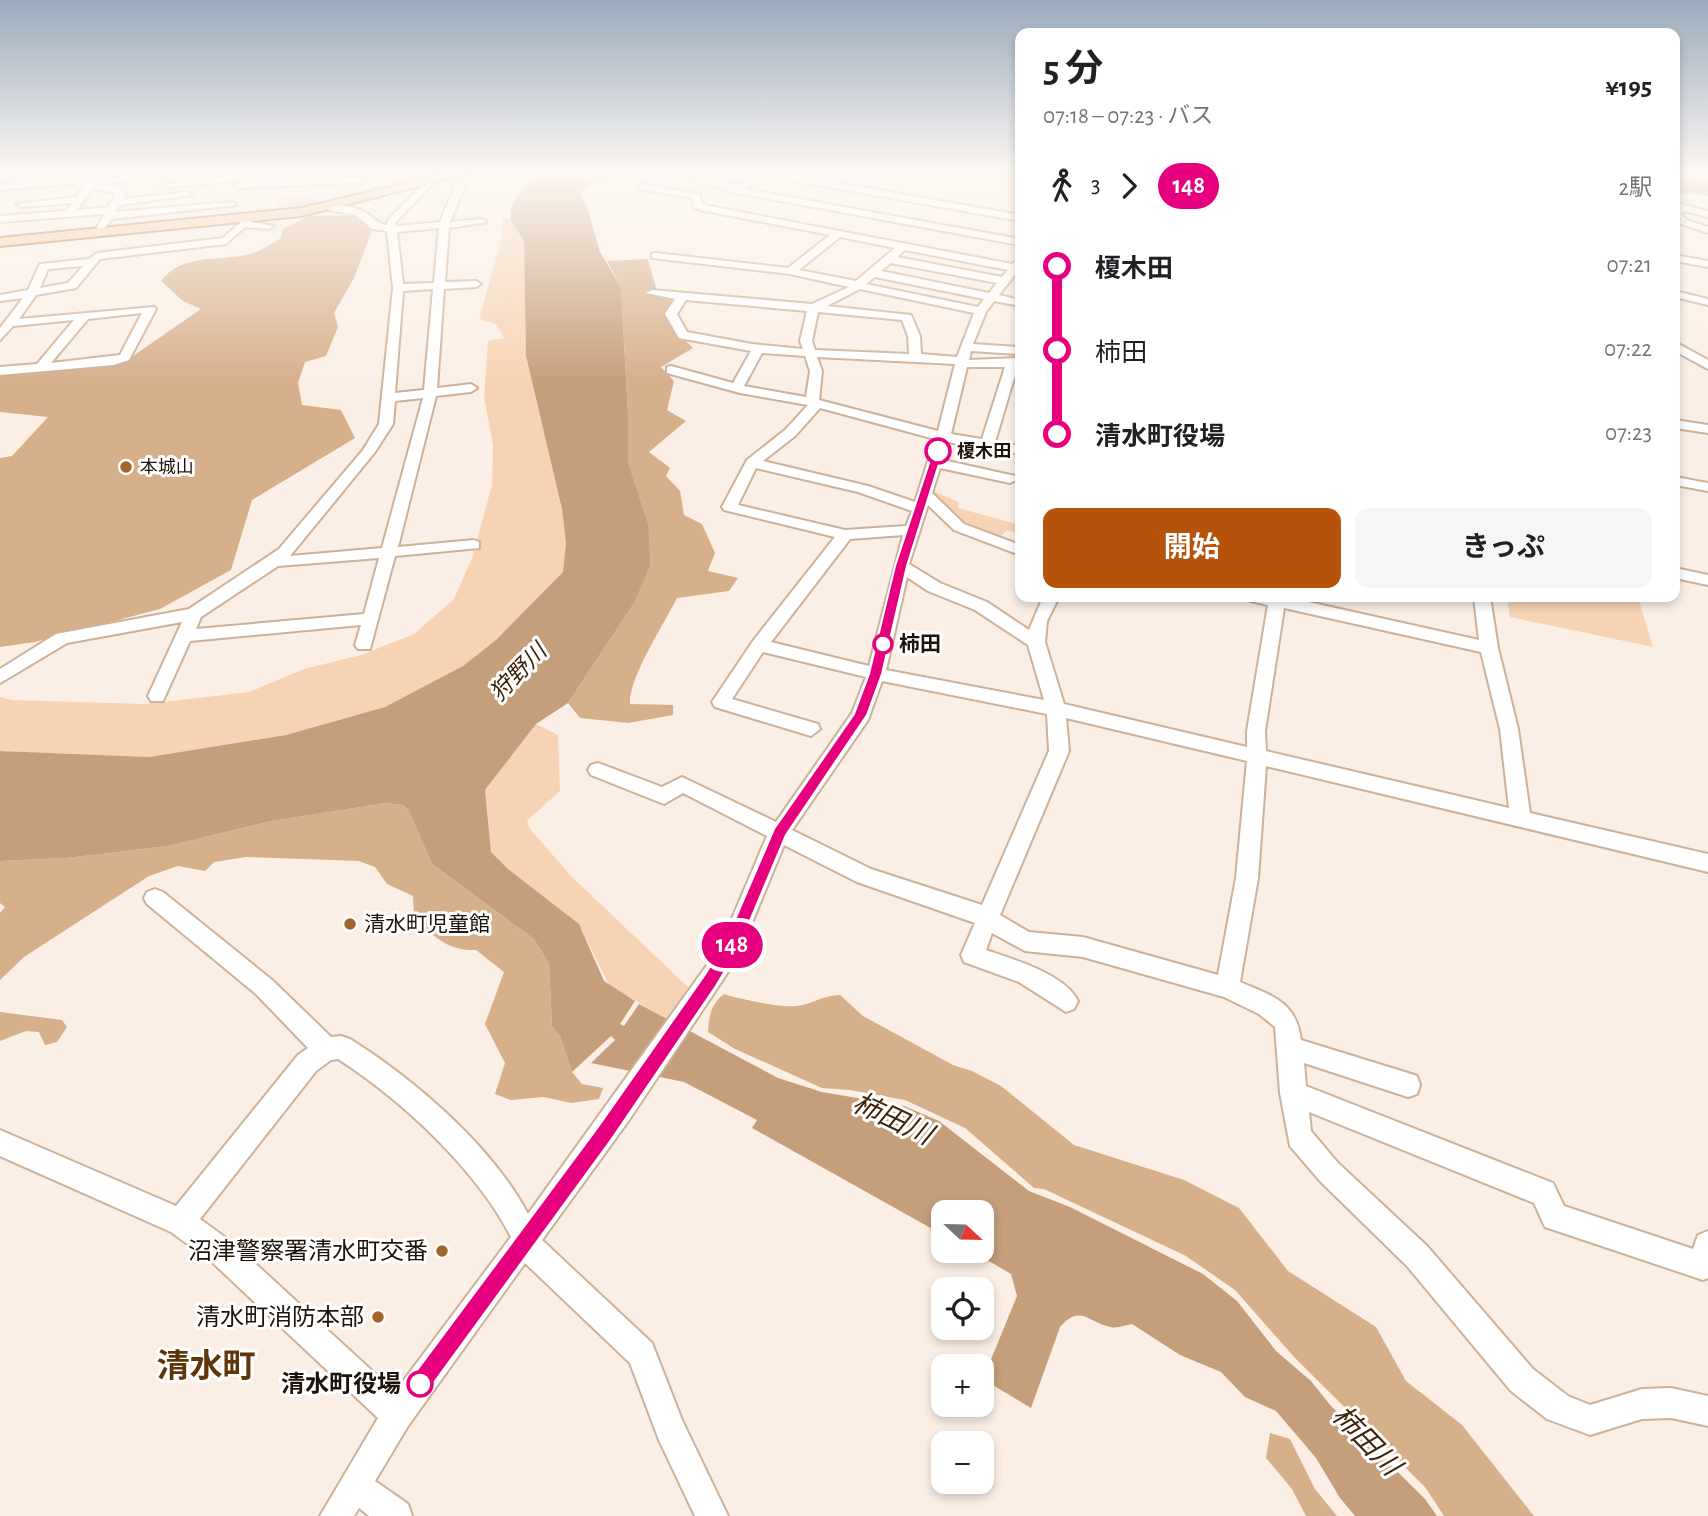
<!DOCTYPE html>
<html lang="ja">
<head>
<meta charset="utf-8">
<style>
  body { margin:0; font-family:"Alegreya Sans","Noto Sans JP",sans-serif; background:#f6f6f6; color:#202124; height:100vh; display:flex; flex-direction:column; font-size:26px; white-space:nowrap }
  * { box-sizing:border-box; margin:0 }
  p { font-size:23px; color:#757577 }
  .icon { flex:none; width:38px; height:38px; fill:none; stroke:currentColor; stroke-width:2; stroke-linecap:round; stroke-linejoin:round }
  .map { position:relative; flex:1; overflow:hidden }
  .side { position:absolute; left:1015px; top:28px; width:665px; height:574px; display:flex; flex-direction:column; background:#fff; border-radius:14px; box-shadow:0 4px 10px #0003 }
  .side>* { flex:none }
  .badge { padding:0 14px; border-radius:23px; font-size:24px; line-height:46px }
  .needle { width:46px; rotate:112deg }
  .tools { position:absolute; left:931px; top:1200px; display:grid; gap:14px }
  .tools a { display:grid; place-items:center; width:63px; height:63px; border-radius:14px; background:#fff; box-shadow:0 4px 10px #0003; font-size:35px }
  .map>.badge { position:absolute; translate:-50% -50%; box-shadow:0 0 0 4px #fff }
  .legs { display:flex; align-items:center; gap:10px; height:77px; padding:0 28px; font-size:23px }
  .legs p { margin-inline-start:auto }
  .overview { display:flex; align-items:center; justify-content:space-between; height:119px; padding:0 28px }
  h1 { font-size:38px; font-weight:700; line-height:52px }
  .button { display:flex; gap:14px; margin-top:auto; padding:14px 28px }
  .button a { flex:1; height:80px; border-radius:14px; background:#b45309; color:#fff; font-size:28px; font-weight:700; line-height:80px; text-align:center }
  .button a+a { background:#f6f6f6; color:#202124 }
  ul { padding:0 28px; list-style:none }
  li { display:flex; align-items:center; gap:24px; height:84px; font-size:26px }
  li i { display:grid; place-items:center; width:10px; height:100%; margin:0 9px; background:currentColor }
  li i::after { content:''; width:18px; height:18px; margin:-9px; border:5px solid; border-radius:50%; background:#fff }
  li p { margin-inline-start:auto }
  li:first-child i { background:linear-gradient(#0000 50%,currentColor 0) }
  li:last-child i { background:linear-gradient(currentColor 50%,#0000 0) }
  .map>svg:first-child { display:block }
</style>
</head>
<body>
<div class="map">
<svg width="1708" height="1516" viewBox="0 0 1708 1516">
  <rect width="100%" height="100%" fill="#fbefe5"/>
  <!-- green -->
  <g fill="#f6d3b4">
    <path d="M279,196h38l-4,12 -39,4z"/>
    <path d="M503,218l7,1 14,22 2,115 36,153 4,34 -3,29 -67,68 -33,26 -78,41 -99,28 -137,22 -149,-6v-54l12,3 134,4 103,-12 55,-23 57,-14 53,-21 40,-35 18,-41 20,-73 1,-40 -9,-49 4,-55 16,-3 -8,-14 -17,-5 21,-74z"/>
    <path d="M923,487l36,15 -1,6 62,17v9l-12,-4 -12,10 -42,-20 -11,-18z"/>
    <path d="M1507,597h108l24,4 14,46 -143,-30z"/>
    <path d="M536,724l22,11 2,56 -33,30 3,8 42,48 116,110 -17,35 -62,-37 -30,-61 -71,-55 -17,-17 -6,-62z"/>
  </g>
  <!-- forest -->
  <g fill="#d6af8b">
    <path d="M393,171h50l-10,2 4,6 -44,10 -4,-11z"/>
    <path d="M362,215l11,13 -19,50 -20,35 4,14 -12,29 -21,6 -7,21 4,22 39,5 14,28 -103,62 -21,70 -71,39 -125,33 -35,5v-189l12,-2 36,-39 -48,-5v-37l112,-12 21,-7 68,-47 -18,-8 -22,-20c23,-31 64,-17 95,-29 9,-3 17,-10 25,-14l2,-9 25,-13z"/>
    <path d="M648,259l10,36 18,5 -8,12 12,23 13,13 -32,19 13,14 -7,29 19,11 -37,31 21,16 -4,8 14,15 4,24 18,9 13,29 -7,18 30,7 -9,13 -52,7c-13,26 -49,81 -47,106l43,1v10l-45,8 -48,-5 -12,-15 66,-100 14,-80 -20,-61v-49l-7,-126 -14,-26z"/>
    <path d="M386,803l17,2 5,4 24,55 102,75 15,25 3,62 8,10 12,36 10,12 21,4 -4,11 -28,4 -27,-6 -33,3 -16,-6 10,-31 -20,-39 19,-52 -28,-22c-29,1 -43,-14 -62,-34l-1,-20 -26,-12 -12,-17 -16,-6 -113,-4 -32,5 -9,9 -27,-5 -29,10 -125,81 -24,23v-67l5,-6 -5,-4v-42l67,-3 101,-12 104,-25z"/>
    <path d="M724,994c14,5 59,14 73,12 16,-2 26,-11 43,-11l23,21 90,49 19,6 29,15 73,59 110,35 55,28 49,63 88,56 30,54 56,44 72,91h-90l-19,-29 -130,-129 -60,-68 -49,-34 -142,-67 -10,-1 -69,-60 -60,-28 -55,-10 -28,-2 -87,-39 -27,-17c1,-16 3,-28 16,-38z"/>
    <path d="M0,1012l62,8 5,7 -10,15 -12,3 -6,-13 -13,-1 -26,10z"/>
    <path d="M1270,1433l20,6 25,50 22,27h-31l-14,-27 -26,-31z"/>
  </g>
  <!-- water -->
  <g fill="#c59e7b">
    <path d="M546,171h84l-41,13 -9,11 6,8 14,49 21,35 7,126v49l20,61 2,42 -16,38 -66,100 -32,21 -51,66 6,62 17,17 71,55 25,57 31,20 -15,23 4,2 15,-22 139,74 44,14 82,14 35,15 90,70 41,16 133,67 34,27 39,50 35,30 20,25 94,93 12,17h-82l-15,-18 -24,-40 -40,-47 -31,-14 -24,-25 -41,-17 -48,-31c-7,1 -15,5 -22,3 -23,-5 -29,-23 -50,0l-29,81 -48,-29 34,-83 -6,-22 -39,-23h10v-38h-39v22l-191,-107 5,-8 -73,-38 -93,-19 24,-23 -4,-4 -39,36 -12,-36 -8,-10 -3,-62 -15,-25 -102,-75 -24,-55 -5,-4 -17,-2 -114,18 -104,25 -101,12 -67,3v-110l149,6 137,-22 99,-28 78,-41 33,-26 67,-68 3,-29 -4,-34 -36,-153 -2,-115 -14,-22 2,-15 10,-16 11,-10z"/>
    <path d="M1675,174l33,4v18l-33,-4z"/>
  </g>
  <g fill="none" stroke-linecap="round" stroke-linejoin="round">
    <!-- river -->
    <path fill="#c59e7b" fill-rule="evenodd" d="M1675,213l10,8 -10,8z"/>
    <defs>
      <g id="minor">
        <path d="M152,171h36l-86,13 19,4 5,6 -3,5 64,-7 5,3 -72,10 -5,7 117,-10 5,3 -125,14 -13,16 -5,-3 11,-18 -105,8v-6l66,-5 6,-8 -51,4 -5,-3 60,-7 8,-11 -14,-2 -70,6v-6l70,-6 19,4zM93,188l23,6 -8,13 -31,3z"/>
        <path d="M751,171h21l248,44v6l-253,-45 -22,13 275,50v6l-283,-52 -44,-12 5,-3 41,7 18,-11z"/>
        <path d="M975,171l45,4v6l-41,-7z"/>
        <path d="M240,175l3,5 -78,8 -5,-3z"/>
        <path d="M365,177l3,5 -129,6 -5,-3 5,-3z"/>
        <path d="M428,180l5,3 -37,39v4l44,-4 16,-39 5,-3 5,3 -16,39 32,-3 5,3 -38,6 -4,54 31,-1 5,3 -5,3 -32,2 -7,99 34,-4 6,4 -6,4 -35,4 -38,151 76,-7 5,2v6l-84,8 -25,93h-12l-3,-4 6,-20 -171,16 -27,60h-12l-3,-5 34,-74 -115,21 -67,40v-14l56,-35 133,-25 90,-60 84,-99 16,-26 14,-136 -6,-57 -15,-2 -16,-14 -37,-7c12,-7 38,-2 49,6 8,5 9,10 19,11l1,-5zM439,228l-5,55 -31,1 -6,-52zM433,289l-9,101 -29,3 8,-102zM423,398l-41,150 -92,8 85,-104 18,-28 2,-23zM379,558l-15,56 -168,15 5,-12 77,-51z"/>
        <path d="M641,184l59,10 2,10 7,2 303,58 8,-6v14h-3l-18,23 21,5v6l-26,-5 -8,11 -13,32 46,3 1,7 -49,-3 -2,9 51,-2 -25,84 25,4v8l-72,-12 -5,18 72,16 2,3 -7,4 -70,-15 -8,25 32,31 56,21v10l-66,-25 -26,-25 -19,59 31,19 47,19 42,28 14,-33h16l-12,24 -2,21 19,62 183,43v-16l21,-126 -18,-4 -2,-4h38l193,43 -5,-43h16l8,51 20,81 12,84 178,41v18l-442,-106 -8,112 -18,104c32,14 56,19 61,58l107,33 9,3 3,9 -3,9 -9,3 -104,-34 2,23 247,97 11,23 129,43 5,-14 10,-4v47l-5,2 -158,-53 -11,-24 -225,-91 2,19 27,32 89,83 106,123 35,27 22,9 52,-16 29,-1 37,8v30l-37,-8 -29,1 -52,16 -43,-16 -36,-28 -104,-125 -87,-85 -30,-35 -10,-53 -5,-66 -16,-13 -35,-17 -141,-40 -58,-6 -33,-18 -6,17c26,9 79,24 92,51l-4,8 -8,3 -47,-30 -55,-20 -3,-7 14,-32 -118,-41 -73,-37 -42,102 -16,28 -97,145 -87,120 110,103 30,77 46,96h-33l-36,-76 -29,-77 -105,-100 -117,163 -33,55 33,23 4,12h-43l-10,-8 -5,8h-34l58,-98 -165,-155 -42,-31 -171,-76v-26l176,76 122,-151 10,-7 -52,-54 -109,-90 -3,-6 3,-6 8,-3 8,3 109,88 59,57 10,-1 9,3c64,40 142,107 178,175l182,-253 12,-19 45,-106 -84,-43 -19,11 -73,-29 -3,-5 3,-5 7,-2 64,24 20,-10 94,45 76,-109 14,-36 -103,-25 -31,47 86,25 2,5 -9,7 -96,-29 -3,-5 41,-61 82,-104 -111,-27 -2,-3 25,-47 38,-30 23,-25 -68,-12 -73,-20v-6l4,-1 62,17 18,-32 -72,-13 -14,-24 10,-15 -29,-6 6,-3 160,14 37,-17 -59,-13 -138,-16v-4l4,-1 132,15 42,-33 -125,-24 -11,-3 -2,-10 -54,-9zM840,237l55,11 -39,33 -57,-11zM905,250l103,20 -6,7 -105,-20zM891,263l106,20 -8,10 -108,-22zM875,277l109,22 -6,8 -112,-23zM860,289l114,24 -17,44 -36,-3 -1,-18 -9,-21 -84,-9zM686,300l121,11 -7,30 3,8 -51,-5 -65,-12 -10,-18zM818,312l84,8 6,16 1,18 -94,-4 -3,-9zM762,353l43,3 5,15 -4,26 -62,-11zM817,357l138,7 -17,67 -119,-31 3,-29zM967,367h38l-23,72 -31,-5zM820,408l115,31 -20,63 -47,-16 -105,-25 32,-25zM756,468l102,24 54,19 -6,15 -61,4 -107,-25zM903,535l-34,131 -98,-24 79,-103zM907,577l21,14 47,19 53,35 16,55 -158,-30zM1284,608l197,44 19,77 9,79 -243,-57 -1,-20zM882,681l165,33 2,37 -67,154 -111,-36 -79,-39 76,-110zM1066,718l181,43 -11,117 -18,97 -135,-38 -54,-5 -29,-17 69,-164zM338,1059c63,40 139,111 173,178l-116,155 -162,-149 -33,-24 116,-148 15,-11z"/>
        <path d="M1678,203l30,8v6l-23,-6 -4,3 6,6 21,7v6l-27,-9 -6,-6v-14z"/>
        <path d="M250,214l5,3 -4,5 23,4 -5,3 -24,-2 -19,17 -126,15 -24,29 -40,7 -17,24 135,-12 2,2 -27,51 -15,5 -114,10v-8l37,-3 37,-44 -61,6 -13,14v-12l23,-30 -23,3v-6l28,-5 12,-26 49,-5 8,-6 126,-15zM83,266l-15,17 -28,5 8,-19zM142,313l-22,42 -69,8 37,-44z"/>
        <path d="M1675,255l33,6v6l-33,-6z"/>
        <path d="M1675,291l33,8v6l-33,-8z"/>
        <path d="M1675,342l33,18v9l-33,-18z"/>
        <path d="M1675,420l33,5v8l-33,-5z"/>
        <path d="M1675,477l33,6v8l-33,-6z"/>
        <path d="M1675,568l33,7v10l-33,-7z"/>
      </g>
      <path id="major" d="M458,171h21l-178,45 -301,30v-8l301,-30z"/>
    </defs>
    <!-- minor casing -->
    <use href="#minor" stroke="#cdb198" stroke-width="4"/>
    <!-- major casing -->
    <use href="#major" stroke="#a8723b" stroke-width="4"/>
    <!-- minor -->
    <use href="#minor" fill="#fff" fill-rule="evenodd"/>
    <!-- major -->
    <use href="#major" fill="#f8c999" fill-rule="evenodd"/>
  </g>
  <!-- sky -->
  <linearGradient id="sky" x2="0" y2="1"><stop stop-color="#9aabbc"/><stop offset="0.45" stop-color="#fdf8f3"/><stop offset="1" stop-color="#fdf8f3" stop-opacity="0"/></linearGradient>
  <rect width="1708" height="384" fill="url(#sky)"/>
  <!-- line-1 -->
  <path fill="#e6007e" stroke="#fff" stroke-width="2" d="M938,449l5,2 -36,115 -25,108 -15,41 -81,120 -47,112 -23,39 -105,154 -184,252 -7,3 -8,-3 -3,-8 3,-7 186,-250 106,-151 21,-33 49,-114 80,-115 15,-40 26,-108 38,-115z"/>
  <!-- markers -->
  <g fill="#fff" stroke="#e6007e" stroke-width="3.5">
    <circle cx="938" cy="451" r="12"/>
    <circle cx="883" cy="644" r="9"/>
    <circle cx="420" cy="1384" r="12"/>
  </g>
  <g fill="#a16627" stroke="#fff" stroke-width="2.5">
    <circle cx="126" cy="467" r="7"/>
    <circle cx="350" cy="924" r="7"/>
    <circle cx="442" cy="1251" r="7"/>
    <circle cx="378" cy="1317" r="7"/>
  </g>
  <g text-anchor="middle" stroke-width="6" stroke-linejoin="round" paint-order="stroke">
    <!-- far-stop labels -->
    <g font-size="18" font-weight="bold" fill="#1e140a" stroke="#fff" text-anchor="start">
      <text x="957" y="457">榎木田</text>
    </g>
    <!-- far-poi labels -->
    <g font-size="18" fill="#1e140a" stroke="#fff" text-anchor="start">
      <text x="140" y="473">本城山</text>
    </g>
    <!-- stop labels -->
    <g font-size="21" font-weight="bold" fill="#1e140a" stroke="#fff" text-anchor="start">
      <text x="899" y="651">柿田</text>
    </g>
    <!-- poi labels -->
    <g font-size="21" fill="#1e140a" stroke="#fff" text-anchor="start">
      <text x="364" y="931">清水町児童館</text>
    </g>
    <!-- water labels -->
    <g font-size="23" font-style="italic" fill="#3f2406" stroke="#fff">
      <text transform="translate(518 672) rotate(-46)" y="8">狩野川</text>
    </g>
    <!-- near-poi labels -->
    <g font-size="24" fill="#1e140a" stroke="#fff" text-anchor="end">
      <text x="428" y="1259">沼津警察署清水町交番</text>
      <text x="364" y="1325">清水町消防本部</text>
    </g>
    <!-- near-stop labels -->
    <g font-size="24" font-weight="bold" fill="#1e140a" stroke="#fff" text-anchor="end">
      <text x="401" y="1392">清水町役場</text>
    </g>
    <!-- near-water labels -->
    <g font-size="28" font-style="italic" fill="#3f2406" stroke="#fff">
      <text transform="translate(893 1118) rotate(25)" y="10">柿田川</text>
      <text transform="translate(1367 1440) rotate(46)" y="10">柿田川</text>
    </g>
    <!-- near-district labels -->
    <g font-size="33" font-weight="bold" fill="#5e3708" stroke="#fff">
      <text x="206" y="1377">清水町</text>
    </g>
  </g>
</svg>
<div class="tools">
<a><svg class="needle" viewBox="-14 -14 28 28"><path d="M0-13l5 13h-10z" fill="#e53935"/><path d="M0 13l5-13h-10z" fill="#757577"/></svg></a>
<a><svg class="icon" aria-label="locate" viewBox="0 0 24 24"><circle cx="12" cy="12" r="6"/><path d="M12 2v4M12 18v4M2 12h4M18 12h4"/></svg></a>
<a>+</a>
<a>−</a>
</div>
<b class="badge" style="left:732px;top:945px;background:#e6007e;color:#fff">148</b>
<section class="side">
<div class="overview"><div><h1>5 分</h1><p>07:18 – 07:23 · バス</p></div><b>¥195</b></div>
<div class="legs"><svg class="icon" aria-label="walk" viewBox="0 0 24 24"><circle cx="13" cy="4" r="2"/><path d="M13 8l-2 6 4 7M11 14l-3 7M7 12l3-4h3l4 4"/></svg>3<svg class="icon" aria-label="forward" viewBox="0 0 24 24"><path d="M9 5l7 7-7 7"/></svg><b class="badge" style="background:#e6007e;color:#fff">148</b><p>2駅</p></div>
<ul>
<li><i style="color:#e6007e"></i><b>榎木田</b><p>07:21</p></li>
<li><i style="color:#e6007e"></i><span>柿田</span><p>07:22</p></li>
<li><i style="color:#e6007e"></i><b>清水町役場</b><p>07:23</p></li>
</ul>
<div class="button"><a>開始</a><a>きっぷ</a></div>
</section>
</div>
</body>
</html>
